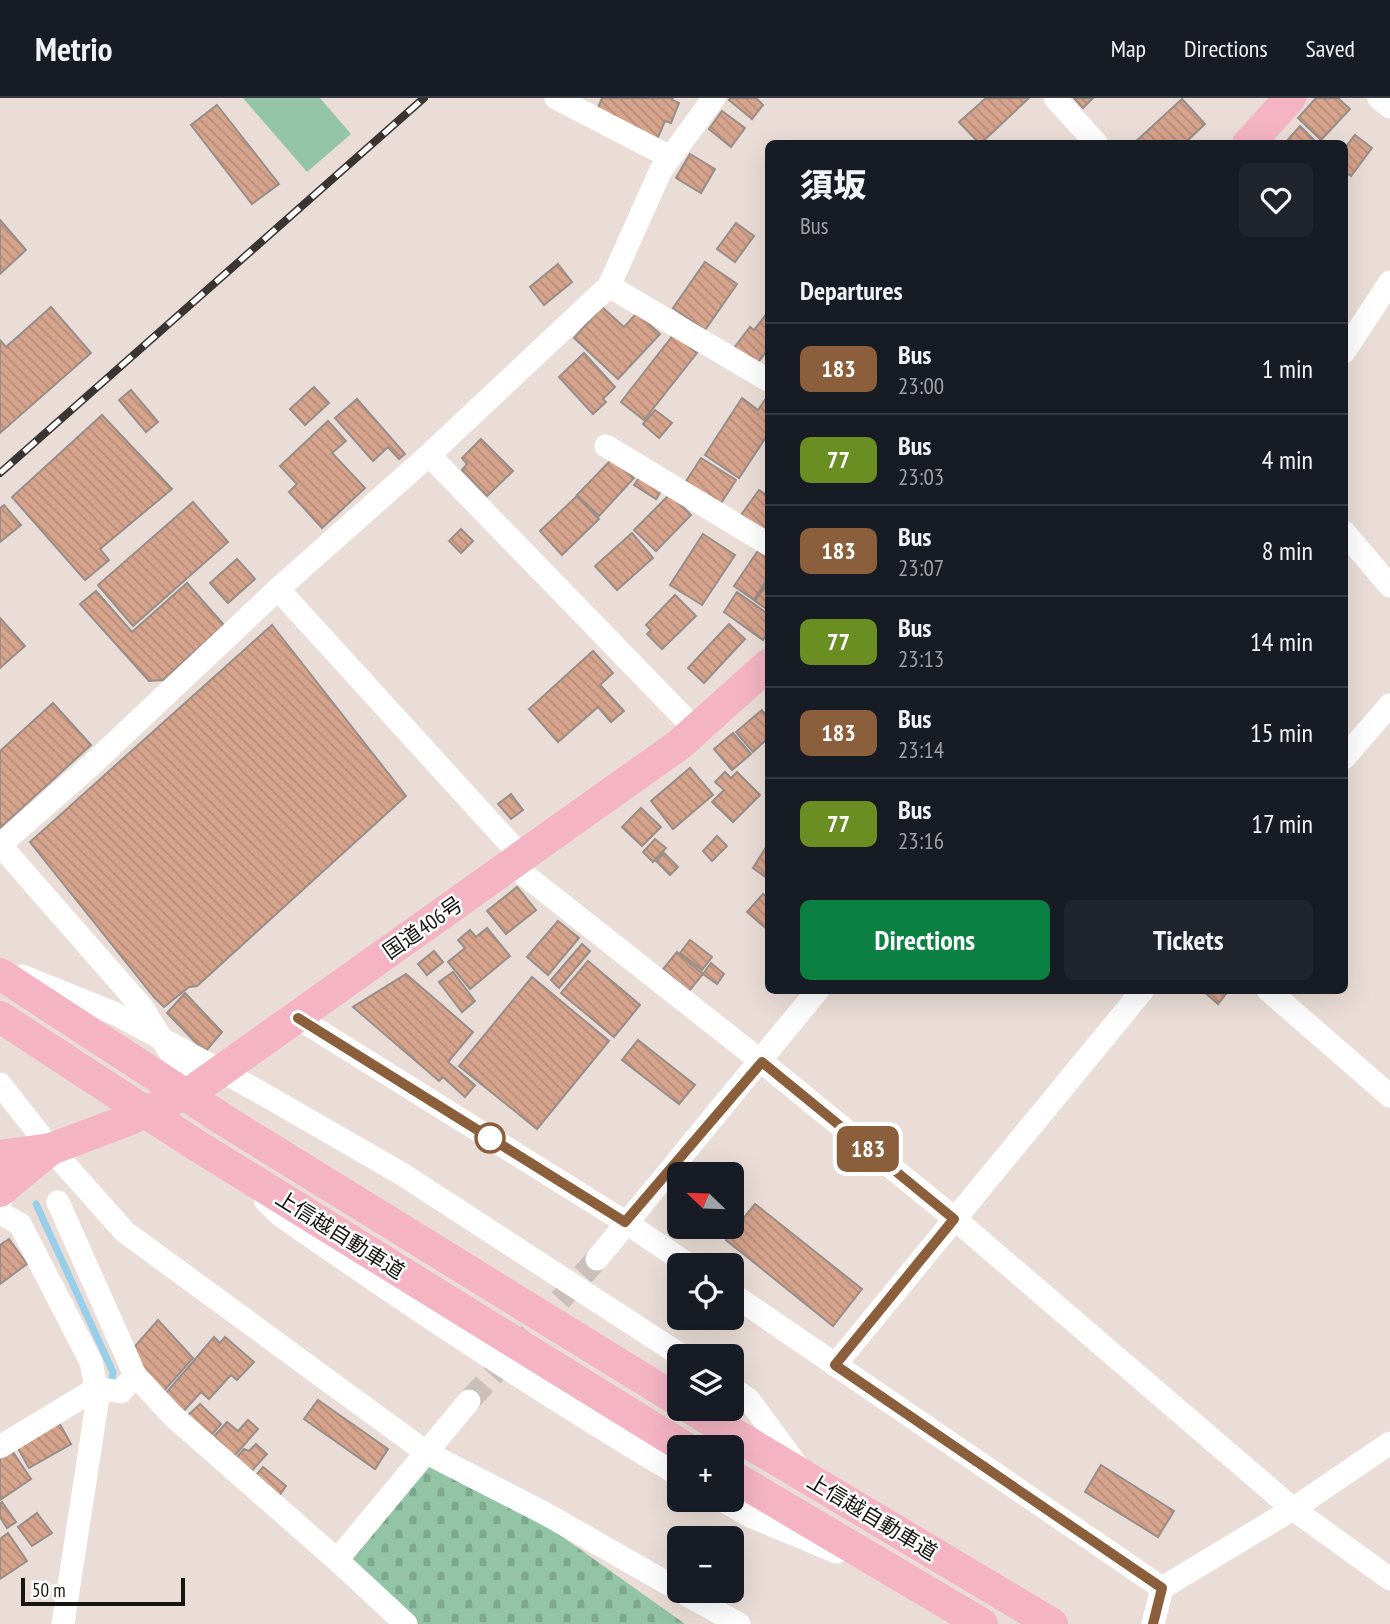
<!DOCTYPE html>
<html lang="en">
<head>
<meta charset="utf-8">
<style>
  body { margin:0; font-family:"PT Sans Narrow","Noto Sans JP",sans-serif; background:#20242c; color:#f1f3f6; height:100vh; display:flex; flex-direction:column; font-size:26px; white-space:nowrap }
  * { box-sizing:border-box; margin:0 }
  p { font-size:23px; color:#9ea1a6 }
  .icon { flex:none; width:38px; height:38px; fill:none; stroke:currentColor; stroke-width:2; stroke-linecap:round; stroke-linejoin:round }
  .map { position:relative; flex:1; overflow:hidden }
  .details { position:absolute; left:765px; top:42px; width:583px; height:854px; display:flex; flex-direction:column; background:#171b24; border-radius:10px; box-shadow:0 7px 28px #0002 }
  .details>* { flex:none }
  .badge { padding:0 14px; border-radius:10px; font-size:24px; line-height:46px }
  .needle { width:46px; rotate:293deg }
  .buttons { position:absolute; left:667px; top:1064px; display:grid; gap:14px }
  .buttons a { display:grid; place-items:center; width:77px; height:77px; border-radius:10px; background:#171b24; box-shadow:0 7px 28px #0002; font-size:35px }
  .scale { position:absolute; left:21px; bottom:18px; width:164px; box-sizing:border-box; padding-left:7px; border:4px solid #181412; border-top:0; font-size:19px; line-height:24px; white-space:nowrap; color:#181412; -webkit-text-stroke:5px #fff; paint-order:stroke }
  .map>.badge { position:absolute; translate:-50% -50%; box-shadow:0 0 0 4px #fff }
  h2 { padding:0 35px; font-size:26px; line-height:63px }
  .round { display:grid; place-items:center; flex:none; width:74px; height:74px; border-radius:10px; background:#20242c }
  .head { display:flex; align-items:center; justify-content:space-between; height:119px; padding:0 35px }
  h1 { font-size:33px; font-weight:800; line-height:52px }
  .primary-button { display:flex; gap:14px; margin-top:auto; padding:14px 35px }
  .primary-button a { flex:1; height:80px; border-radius:10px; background:#0b8043; color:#fff; font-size:28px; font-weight:800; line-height:80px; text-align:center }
  .primary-button a+a { background:#20242c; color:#f1f3f6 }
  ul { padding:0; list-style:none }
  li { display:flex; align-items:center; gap:21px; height:91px; padding:0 35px; border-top:2px solid #363941 }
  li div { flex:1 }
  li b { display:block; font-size:26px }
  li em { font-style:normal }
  li .badge { min-width:77px; font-weight:700; text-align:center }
  header { display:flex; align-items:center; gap:42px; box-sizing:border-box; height:98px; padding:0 35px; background:#171b24; border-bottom:2px solid #363941 }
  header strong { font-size:33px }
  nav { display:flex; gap:38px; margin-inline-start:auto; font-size:24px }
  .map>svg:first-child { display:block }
</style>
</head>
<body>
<header>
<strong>Metrio</strong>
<nav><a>Map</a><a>Directions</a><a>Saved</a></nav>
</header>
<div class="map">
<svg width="1390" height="1526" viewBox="0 0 1390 1526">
  <defs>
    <pattern id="cemetery-stones" width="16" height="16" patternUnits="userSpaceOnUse" patternTransform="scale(1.75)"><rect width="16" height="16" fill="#93c4a6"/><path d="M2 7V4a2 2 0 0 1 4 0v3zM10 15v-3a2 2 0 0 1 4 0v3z" fill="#7ea88e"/></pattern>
    <pattern id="building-back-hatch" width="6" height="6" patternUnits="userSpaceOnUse" patternTransform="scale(1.75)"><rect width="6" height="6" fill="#d6a38c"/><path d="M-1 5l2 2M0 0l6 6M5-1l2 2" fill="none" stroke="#b78b78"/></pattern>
  </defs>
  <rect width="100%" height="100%" fill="#eaddd7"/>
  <!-- cemetery -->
  <path fill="url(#cemetery-stones)" d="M427,1365l123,65 135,96h-267l-66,-65z"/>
  <!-- green -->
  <path fill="#93c4a6" d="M243,0h77l31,36 -44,38z"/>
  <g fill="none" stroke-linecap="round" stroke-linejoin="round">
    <!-- stream -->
    <path stroke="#97cee9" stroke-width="7" d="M36,1106l77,168 -2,14"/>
  </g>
  <!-- building -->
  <g fill="url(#building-back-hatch)" stroke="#988d87" stroke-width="2">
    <path d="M602,0h71l-1,2 7,3 -8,20 -6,-2 -9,21 -61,-27z"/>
    <path d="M730,0h26l7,7 -11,14 -23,-19z"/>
    <path d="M986,0h43l-49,46 -21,-22z"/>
    <path d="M1074,0h19l-10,10z"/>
    <path d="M1316,0h22l12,11 -29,31 -23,-22z"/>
    <path d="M1182,1l23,25 -21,20h-51z"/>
    <path d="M217,7l62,79 -27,20 -61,-79z"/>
    <path d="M722,13l23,17 -14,19 -22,-18z"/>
    <path d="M1300,28l18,18h-31l-1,-2z"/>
    <path d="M1355,37l17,13 -21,28 -7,-5v-22z"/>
    <path d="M690,56l25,15 -14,24 -25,-15z"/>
    <path d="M0,122l26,30 -26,24z"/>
    <path d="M736,125l18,13 -19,26 -18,-13z"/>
    <path d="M705,164l32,22 -32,46 -32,-22z"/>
    <path d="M558,166l14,18 -28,23 -14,-18z"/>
    <path d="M51,209l40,46 -91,80v-93l6,7z"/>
    <path d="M602,209l22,20 13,-14 23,21 -42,45 -44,-41z"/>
    <path d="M768,214v37l-12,16 -22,-17 16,-21 4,3z"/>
    <path d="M674,236l23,19 -53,67 -23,-18z"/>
    <path d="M584,255l31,34 -12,12 3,3 -13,12 -34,-37z"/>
    <path d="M314,289l15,16 -24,22 -15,-16z"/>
    <path d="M131,292l27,32 -12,10 -27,-32z"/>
    <path d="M767,299l1,37 -29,44 -34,-23 37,-57 16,12z"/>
    <path d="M357,301l48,55 -6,5 -11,-12 -15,14 -38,-43z"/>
    <path d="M655,312l17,13 -13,15 -16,-14z"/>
    <path d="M102,317l70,74 -72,60 9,11 -24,20 -73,-83z"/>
    <path d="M328,323l18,20 -14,12 33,35 -43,40 -33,-36 8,-8 -17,-18z"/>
    <path d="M481,341l32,32 -26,25 -25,-26 5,-6 -5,-6z"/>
    <path d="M613,360l21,20 -35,38 -22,-21z"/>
    <path d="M701,360l35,22 -18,28 -35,-22z"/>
    <path d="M641,377l22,13 -7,11 -22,-14z"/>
    <path d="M759,392l9,6v38l-27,-19z"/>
    <path d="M670,396l21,21 -35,36 -22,-21z"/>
    <path d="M577,398l22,23 -37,36 -22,-24z"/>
    <path d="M193,404l35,40 -95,84 -35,-41z"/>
    <path d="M4,407l17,20 -21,17v-34z"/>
    <path d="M461,431l12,12 -12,12 -12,-12z"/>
    <path d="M632,435l21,25 -36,32 -22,-24z"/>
    <path d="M703,436l32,21 -33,50 -32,-20z"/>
    <path d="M762,447l6,5v28l-14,22 -20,-14z"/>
    <path d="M237,461l18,20 -27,24 -18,-20z"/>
    <path d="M768,484v28l-13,-9z"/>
    <path d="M187,485l37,42 -61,55 -14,1 -69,-77 16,-13 36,41z"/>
    <path d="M737,494l31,22v18l-5,8 -39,-28z"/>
    <path d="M675,497l21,21 -34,33 -15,-15 4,-4 -5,-5z"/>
    <path d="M0,520l25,28 -25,22z"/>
    <path d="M729,526l16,15 -41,44 -16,-15z"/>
    <path d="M272,527l134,171 -209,190 -8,1 -25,20 -10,-10 -124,-155z"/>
    <path d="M593,553l20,22 -13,12 24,26 -13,11 -13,-15 -40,35 -29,-33z"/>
    <path d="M53,605l38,42 -91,83v-77z"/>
    <path d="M762,612l6,8v20l-15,14 -17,-20z"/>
    <path d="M733,635l18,21 -19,16 -18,-21z"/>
    <path d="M690,670l23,27 -40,34 -22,-28z"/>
    <path d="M725,674l6,6 6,-6 23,23 -27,27 -21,-20 12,-12 -9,-8z"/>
    <path d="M511,696l12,16 -12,9 -13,-15z"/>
    <path d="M641,710l20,19 -19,19 -20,-19z"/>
    <path d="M717,738l10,10 -15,15 -9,-10z"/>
    <path d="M655,741l11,9 -13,14 -10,-10z"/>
    <path d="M768,746v35l-15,-11z"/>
    <path d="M664,755l14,14 -8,8 -14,-14z"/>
    <path d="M517,789l19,23 -30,24 -19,-23z"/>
    <path d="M763,796l5,4v32l-21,-18z"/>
    <path d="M558,823l21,17 -31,37 -21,-18z"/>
    <path d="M487,830l23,28 -40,33 -22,-27 17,-14 -7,-8 12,-10 6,7z"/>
    <path d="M690,842l22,17 -10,13 -22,-17z"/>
    <path d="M582,846l8,7 -31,37 -8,-8z"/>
    <path d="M434,853l9,11 -16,13 -9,-11z"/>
    <path d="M677,854l26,22 -14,17 -26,-22z"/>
    <path d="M588,863l52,44 -26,32 -53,-44z"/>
    <path d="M711,865l13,11 -7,10 -14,-10z"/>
    <path d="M453,874l22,29 -13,11 -23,-30z"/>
    <path d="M406,876l67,58 -25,30 27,23 -10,12 -22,-20 -4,4 -86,-74z"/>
    <path d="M532,879l77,64 -72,88 -78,-63z"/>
    <path d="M1202,892h27l-11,14z"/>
    <path d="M185,895l37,39 -17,20 -38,-39z"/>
    <path d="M638,942l57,45 -16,19 -57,-44z"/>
    <path d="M755,1106l107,85 -29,37 -107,-86z"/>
    <path d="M9,1141l18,25 -27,20v-39z"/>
    <path d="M158,1222l35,38 -30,34 -33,-40z"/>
    <path d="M214,1239l6,6 5,-6 29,25 -17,18 -6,-5 -22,24 -8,-7 -21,23 -19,-16z"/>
    <path d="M318,1302l70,49 -13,20 -71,-50z"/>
    <path d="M200,1306l21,20 -13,15 -23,-21z"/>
    <path d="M57,1321l14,25 -42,24 -14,-25z"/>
    <path d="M248,1322l10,9 -28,32 -21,-19 18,-20 11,9z"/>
    <path d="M256,1346l11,10 -19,21 -15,-13 11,-13 5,2z"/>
    <path d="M11,1351l20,30 -31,21v-44z"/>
    <path d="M1101,1367l73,46 -16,26 -73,-45z"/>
    <path d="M263,1369l23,19 -9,13 -24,-20z"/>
    <path d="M2,1404l14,20 -9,6 -7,-11v-13z"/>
    <path d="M37,1415l15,20 -20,13 -14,-19z"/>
    <path d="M8,1435l19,28 -27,18v-40z"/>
  </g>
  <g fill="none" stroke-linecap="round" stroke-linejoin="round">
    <!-- minor-tunnel -->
    <path stroke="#cabfb9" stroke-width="23" stroke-dasharray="23 11" stroke-linecap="butt" d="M469,1303l128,-142"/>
    <!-- minor -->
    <g stroke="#fff" stroke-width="23">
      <path d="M556,0l114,59"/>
      <path d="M1055,0l42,46"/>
      <path d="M1379,0l11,9"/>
      <path d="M609,188l159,94"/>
      <path d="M1344,254l46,-70"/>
      <path d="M606,348l162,98"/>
      <path d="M429,357l268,276"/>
      <path d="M1344,434l46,54"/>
      <path d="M278,491l245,269"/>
      <path d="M1344,660l46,-53"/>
      <path d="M0,747l90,-79 188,-177 151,-134 180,-169 52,-116 53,-72"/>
      <path d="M0,747l141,161 53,84"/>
      <path d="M512,767l250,197 193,157 338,290 97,70"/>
      <path d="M22,878l94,38 140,76 146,84 280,182"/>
      <path d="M1268,892l122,106"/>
      <path d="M298,920l327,204 64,43"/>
      <path d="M0,986l51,65 74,83 302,221 119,61 133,76"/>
      <path d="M0,1096v19l20,11 71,138 7,35 -35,227"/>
      <path d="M265,1102l15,15c130,91 262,179 399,260"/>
      <path d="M58,1104l77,173 38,41 164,144 132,-159"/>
      <path d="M597,1161l221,-269"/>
      <path d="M732,1196l430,294"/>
      <path d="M835,1267l308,-375"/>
      <path d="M732,1290l17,12 50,68"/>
      <path d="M0,1349l97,-59 24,4 14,-17"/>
      <path d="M722,1402l28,16 87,36"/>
      <path d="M337,1462l69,64"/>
      <path d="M680,1493l59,33"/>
      <path d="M1153,1526l9,-36 131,-79 97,-66"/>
    </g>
    <!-- highway -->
    <g stroke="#f4b4c4" stroke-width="32">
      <path d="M1248,46l42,-46"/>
      <path d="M0,876l227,148 452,279"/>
      <path d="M0,919l196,128 488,302"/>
      <path d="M0,1058l51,-7 77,-29 66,-30 486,-346 88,-79"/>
      <path d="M0,1093l51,-42"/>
      <path d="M692,1311l360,215"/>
      <path d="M732,1378l250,148"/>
    </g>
    <defs>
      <path id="rail" d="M0,375l424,-375"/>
    </defs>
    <!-- rail casing -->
    <use href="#rail" stroke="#3a3532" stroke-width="8"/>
    <!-- rail -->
    <use href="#rail" stroke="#fff" stroke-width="5" stroke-dasharray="16" stroke-linecap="butt"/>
  </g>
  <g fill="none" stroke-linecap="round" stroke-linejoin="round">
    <defs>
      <path id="line" d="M298,920l327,204 137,-160 192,157 -119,146 327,223 -9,36"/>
    </defs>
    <!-- line casing -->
    <use href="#line" stroke="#fff" stroke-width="16"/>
    <!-- line -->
    <use href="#line" stroke="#8b5e3c" stroke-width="10"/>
  </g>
  <!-- markers -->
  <circle fill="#fff" stroke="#8b5e3c" stroke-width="3.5" cx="490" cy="1040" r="14"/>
  <g text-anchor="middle" stroke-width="5" stroke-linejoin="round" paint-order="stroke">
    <!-- street labels -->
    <g font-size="21" fill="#181412" stroke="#fff">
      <text transform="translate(423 830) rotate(-35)" y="7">国道406号</text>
      <text transform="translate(340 1137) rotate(32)" y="7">上信越自動車道</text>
      <text transform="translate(872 1419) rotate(31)" y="7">上信越自動車道</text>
    </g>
  </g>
</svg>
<div class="buttons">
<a><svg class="needle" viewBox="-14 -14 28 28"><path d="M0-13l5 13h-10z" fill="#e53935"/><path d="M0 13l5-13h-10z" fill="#9ea1a6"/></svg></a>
<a><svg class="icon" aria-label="locate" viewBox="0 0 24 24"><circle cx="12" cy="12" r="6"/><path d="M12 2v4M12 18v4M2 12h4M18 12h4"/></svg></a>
<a><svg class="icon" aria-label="layers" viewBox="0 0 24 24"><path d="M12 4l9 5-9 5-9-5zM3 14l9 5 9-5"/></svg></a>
<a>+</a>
<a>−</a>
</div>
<div class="scale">50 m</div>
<b class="badge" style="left:868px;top:1051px;background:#8b5e3c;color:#fff">183</b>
<section class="details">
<div class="head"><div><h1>須坂</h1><p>Bus</p></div><a class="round"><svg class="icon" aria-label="heart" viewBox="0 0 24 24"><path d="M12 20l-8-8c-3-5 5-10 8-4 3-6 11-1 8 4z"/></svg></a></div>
<h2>Departures</h2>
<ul>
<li><span class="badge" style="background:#8b5e3c;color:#fff">183</span><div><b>Bus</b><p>23:00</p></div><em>1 min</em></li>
<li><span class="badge" style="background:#6b8e23;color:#fff">77</span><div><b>Bus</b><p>23:03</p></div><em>4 min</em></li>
<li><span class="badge" style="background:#8b5e3c;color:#fff">183</span><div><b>Bus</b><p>23:07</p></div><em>8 min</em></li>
<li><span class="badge" style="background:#6b8e23;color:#fff">77</span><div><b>Bus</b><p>23:13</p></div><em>14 min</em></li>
<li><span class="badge" style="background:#8b5e3c;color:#fff">183</span><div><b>Bus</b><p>23:14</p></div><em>15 min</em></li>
<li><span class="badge" style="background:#6b8e23;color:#fff">77</span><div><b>Bus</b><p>23:16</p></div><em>17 min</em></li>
</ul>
<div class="primary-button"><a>Directions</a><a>Tickets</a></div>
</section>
</div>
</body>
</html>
